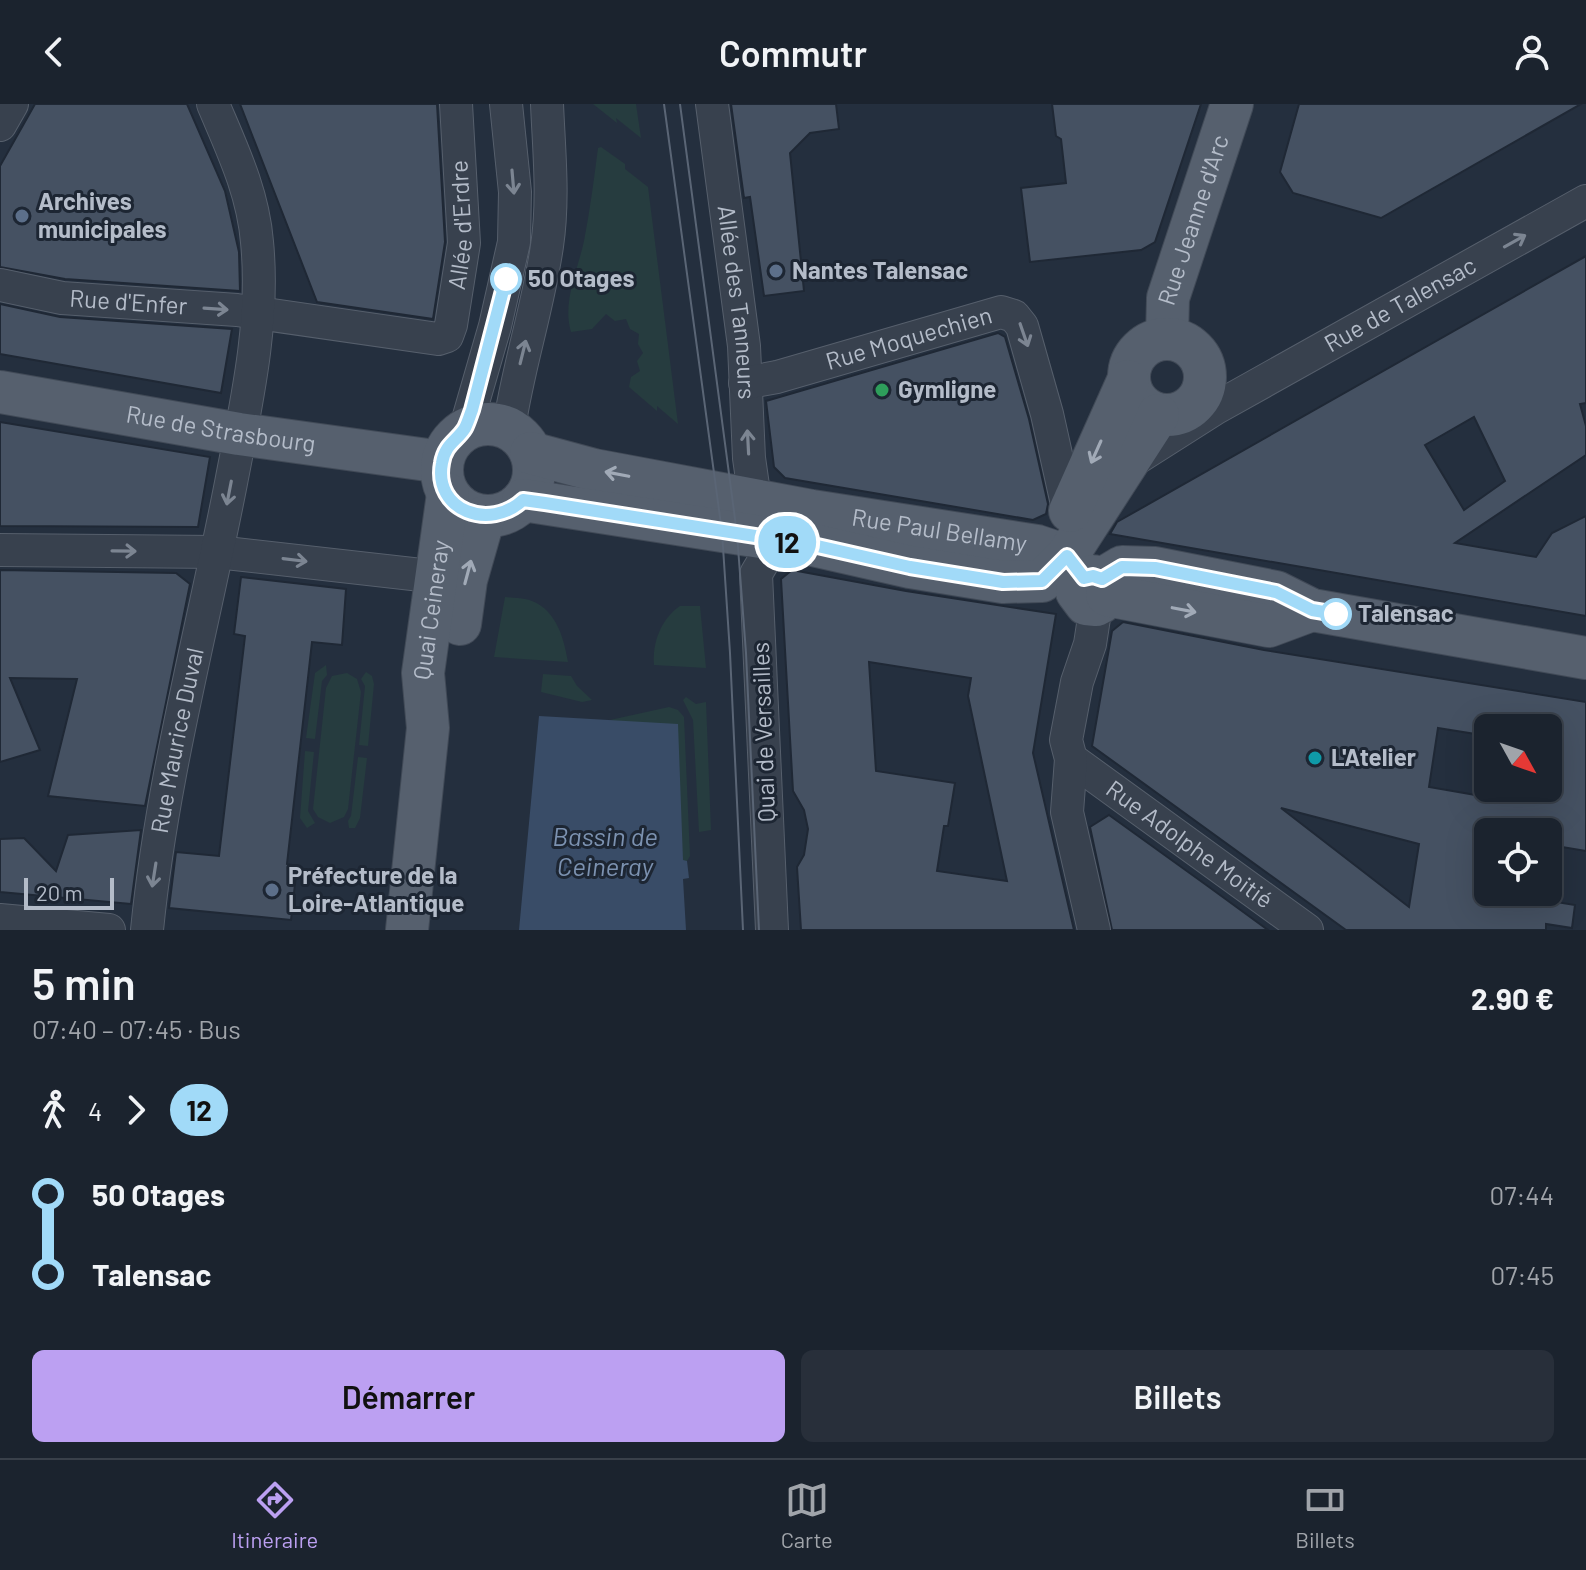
<!DOCTYPE html>
<html lang="fr">
<head>
<meta charset="utf-8">
<style>
  body { margin:0; font-family:Barlow,sans-serif; background:#282f3a; color:#f1f3f6; height:100vh; display:flex; flex-direction:column; font-size:30px; white-space:nowrap }
  * { box-sizing:border-box; margin:0 }
  p { font-size:26px; color:#a0a4aa }
  .icon { flex:none; width:44px; height:44px; fill:none; stroke:currentColor; stroke-width:2; stroke-linecap:round; stroke-linejoin:round }
  .map { position:relative; height:826px; overflow:hidden }
  .details { display:flex; flex-direction:column; background:#1b232e; flex:1 }
  .details>* { flex:none }
  .badge { padding:0 16px; border-radius:26px; font-size:28px; line-height:52px }
  .needle { width:52px; rotate:130deg }
  .fabs { position:absolute; left:1474px; top:610px; display:grid; gap:16px }
  .fabs a { display:grid; place-items:center; width:88px; height:88px; border-radius:12px; background:#1b232e; box-shadow:0 8px 32px #0002,0 0 0 2px #39404a; font-size:40px }
  .scale { position:absolute; left:24px; bottom:20px; width:90px; box-sizing:border-box; padding-left:8px; border:4px solid #b4bcc9; border-top:0; font-size:22px; line-height:28px; white-space:nowrap; color:#b4bcc9; -webkit-text-stroke:6px #1d2633; paint-order:stroke }
  .map>.badge { position:absolute; translate:-50% -50%; box-shadow:0 0 0 4px #fff }
  .legs { display:flex; align-items:center; gap:12px; height:88px; padding:0 32px; font-size:26px }
  .legs p { margin-inline-start:auto }
  .headline { display:flex; align-items:center; justify-content:space-between; height:136px; padding:0 32px }
  h1 { font-size:44px; font-weight:600; line-height:60px }
  .button { display:flex; gap:16px; margin-top:auto; padding:16px 32px }
  .button a { flex:1; height:92px; border-radius:12px; background:#bca0f2; color:#111; font-size:32px; font-weight:600; line-height:92px; text-align:center }
  .button a+a { background:#282f3a; color:#f1f3f6 }
  ul { padding:0 32px; list-style:none }
  li { display:flex; align-items:center; gap:28px; height:80px; font-size:30px }
  li i { display:grid; place-items:center; width:12px; height:100%; margin:0 10px; background:currentColor }
  li i::after { content:''; width:20px; height:20px; margin:-10px; border:6px solid; border-radius:50%; background:#1b232e }
  li p { margin-inline-start:auto }
  li:first-child i { background:linear-gradient(#0000 50%,currentColor 0) }
  li:last-child i { background:linear-gradient(currentColor 50%,#0000 0) }
  header { display:flex; justify-content:space-between; align-items:center; height:104px; padding:0 32px; background:#1b232e; font-size:36px; font-weight:600 }
  .tab-bar { display:flex; justify-content:space-around; align-items:center; height:112px; border-top:2px solid #39404a; background:#1b232e; font-size:22px; color:#a0a4aa }
  .tab-bar a { display:grid; justify-items:center; gap:4px }
  .tab-bar .selected { color:#bca0f2 }
  .map>svg:first-child { display:block }
</style>
</head>
<body>
<header><svg class="icon" aria-label="back" viewBox="0 0 24 24"><path d="M15 5l-7 7 7 7"/></svg>Commutr<svg class="icon" aria-label="person" viewBox="0 0 24 24"><circle cx="12" cy="8" r="4"/><path d="M4 21q1-7 8-7t8 7"/></svg></header>
<div class="map">
<svg width="1586" height="826" viewBox="0 0 1586 826">
  <rect width="100%" height="100%" fill="#242f3e"/>
  <!-- green -->
  <g fill="#263c3f">
    <path d="M593,0h43l5,34 -25,-20 1,5z"/>
    <path d="M601,43l24,17v5l23,18 30,237 -21,-18v5l-28,-24 2,-10 9,-6 -3,-10 6,-8 -5,-9 1,-10 -9,-5 -4,-10 -11,2 -9,-7 -14,15 -21,3c-9,-29 7,-63 13,-91 6,-31 10,-62 14,-93z"/>
    <path d="M505,493c8,1 19,1 27,4 25,10 32,38 36,61l-74,-5z"/>
    <path d="M680,502h20l6,62 -52,-3c-2,-22 7,-46 26,-59z"/>
    <path d="M326,561l1,10 -5,6 -7,58 -9,-1 9,-65z"/>
    <path d="M366,568l6,4 2,8 -6,62 -9,-1 6,-59 -4,-7z"/>
    <path d="M347,569l10,6 4,13 -13,117 -4,8 -14,6 -12,-6 -5,-8 13,-121 6,-12z"/>
    <path d="M543,570l28,2 6,10 15,14 -10,2 -41,-10z"/>
    <path d="M686,593l10,7 10,-2 5,128 -12,2 -6,-112 -10,-20z"/>
    <path d="M669,603l9,3 6,7 6,139 -3,5h-4l-73,-141z"/>
    <path d="M305,647l9,1 -6,59 7,12 -8,5 -7,-10z"/>
    <path d="M358,653l9,1 -7,60 -5,10h-6l-1,-7 3,-5z"/>
  </g>
  <!-- water -->
  <path fill="#394c67" d="M539,612l139,8 5,136 4,1 2,17 -6,1 3,51h-167z"/>
  <!-- building -->
  <g fill="#455162" stroke="#1f2835" stroke-width="2" fill-rule="evenodd">
    <path d="M35,0h152l38,87 14,61 1,39 -175,-12 -65,-12v-101z"/>
    <path d="M240,0h197l8,138 -12,77 -116,-17z"/>
    <path d="M731,0h105l3,25 -29,4 -20,20 14,138 -40,5 -14,-99 -6,1z"/>
    <path d="M1052,0h149l-46,138 -14,8 -111,12 -9,-74 45,-5 -5,-44 -5,-3z"/>
    <path d="M1299,0h282l-200,114 -88,-25 -13,-21z"/>
    <path d="M1586,152v147l-6,1 6,22v29l-131,88 81,14 16,-24 34,-17v100l-476,-82 7,-12zM1474,313l31,64 -41,29 -39,-65z"/>
    <path d="M0,200l60,13 172,12 -11,64 -221,-39z"/>
    <path d="M998,229l7,4 24,82 19,85 -2,10 -13,6 -248,-42 -11,-11 -8,-66z"/>
    <path d="M0,318l210,35 -12,70 -198,-1z"/>
    <path d="M0,466l176,3 14,11 -45,222 -97,-10 29,-117 -67,-1 30,72 -40,12z"/>
    <path d="M792,466l114,21 150,23 -23,139 41,177h-273l-4,-63 7,-12 4,-26 -4,-19 -11,-19 -12,-212zM869,558l102,16 -3,18 39,185 -70,-10 7,-45h4l7,-43 -79,-12z"/>
    <path d="M241,473l105,12 -4,56 -30,-3 -25,222 10,2 -6,54 -122,-12 7,-56 43,4 26,-220 -11,-2z"/>
    <path d="M1123,518l141,28 322,52v149l-30,-5 2,-14h-70v60h38l-1,5 50,8 -3,23 -26,-4v6h-200l-254,-184 20,-115zM1438,624l50,8v-8h60v60h-46l-3,11 -70,-12zM1281,704l138,36 -10,63z"/>
    <path d="M1109,711l100,72 59,43h-156l-22,-103z"/>
    <path d="M141,726l-10,74 -131,-12v-53l24,-1 32,33 12,-36z"/>
  </g>
  <g fill="none" stroke-linecap="round" stroke-linejoin="round">
    <defs>
      <g id="minor">
        <path id="s1" d="M712,0l32,242 5,112 6,42"/>
        <path d="M0,21l12,-21"/>
        <path id="s2" d="M0,181l62,13 175,12 201,29 9,-3 4,-11 13,-82 -8,-139"/>
        <path id="s3" d="M745,279l32,-6 224,-65 13,4 8,10 25,88 22,99"/>
        <path d="M509,324c9,-61 29,-120 38,-182 7,-47 2,-95 0,-142"/>
        <path d="M465,326l30,-104 19,-84 1,-50 -9,-88"/>
        <path id="s4" d="M1131,358l85,-54 370,-207"/>
        <path d="M0,446l217,2 222,25"/>
        <path id="s5" d="M1071,655l236,171"/>
        <path d="M0,816l109,10"/>
        <path id="s6" d="M147,826c15,-152 55,-298 84,-447 15,-78 34,-161 26,-241 -4,-50 -25,-93 -44,-138"/>
        <path d="M772,826l-16,-356 20,-34"/>
        <path d="M1094,826l-27,-118 4,-53 -5,-19 11,-58 13,-38 6,-39"/>
      </g>
      <g id="major">
        <path id="s7" d="M1167,234l1,-40 64,-194"/>
        <circle cx="1167" cy="273" r="38"/>
        <path id="s8" d="M0,288l239,42 203,28"/>
        <circle cx="488" cy="366" r="46"/>
        <path id="s9" d="M531,349l63,17 218,41 225,35 30,10 17,21"/>
        <path d="M523,396l290,45 97,22 93,15 39,-1 25,-25 91,-141"/>
        <path d="M1070,407l58,-130"/>
        <path d="M1102,475c9,10 6,21 -6,26l-10,-1 -9,-12c3,-14 13,-19 25,-13l20,-12 33,1 121,24 36,18 274,48"/>
        <path d="M1107,491l162,31 43,-16"/>
        <path d="M460,520l6,-44 18,-63"/>
        <path id="s10" d="M407,826l21,-202 -5,-55 25,-179"/>
      </g>
    </defs>
    <!-- minor casing -->
    <use href="#minor" stroke="#565f6c" stroke-width="34"/>
    <!-- major casing -->
    <use href="#major" stroke="#414a57" stroke-width="44"/>
    <!-- minor -->
    <use href="#minor" stroke="#38414e" stroke-width="32"/>
    <!-- major -->
    <use href="#major" stroke="#56606e" stroke-width="42"/>
    <!-- tram -->
    <g stroke="#5a6575" stroke-width="2">
      <path d="M664,0l58,428 8,121 13,277"/>
      <path d="M680,0l57,430 9,119 13,277"/>
    </g>
  </g>
  <!-- one-way arrows -->
  <defs><path id="oneway-shaft" d="M-6 0H5M1.5-3L5.5 0L1.5 3" fill="none" stroke-width="1.6" stroke-linecap="round" stroke-linejoin="round" transform="scale(2)"/></defs>
  <g stroke="#7c8592">
    <use href="#oneway-shaft" transform="translate(513 78) rotate(85)"/>
    <use href="#oneway-shaft" transform="translate(1515 137) rotate(-29)"/>
    <use href="#oneway-shaft" transform="translate(216 205) rotate(4)"/>
    <use href="#oneway-shaft" transform="translate(1024 231) rotate(71)"/>
    <use href="#oneway-shaft" transform="translate(523 248) rotate(-76)"/>
    <use href="#oneway-shaft" transform="translate(748 338) rotate(-93)"/>
    <use href="#oneway-shaft" transform="translate(229 389) rotate(101)"/>
    <use href="#oneway-shaft" transform="translate(124 447) rotate(1)"/>
    <use href="#oneway-shaft" transform="translate(295 456) rotate(7)"/>
    <use href="#oneway-shaft" transform="translate(154 771) rotate(99)"/>
  </g>
  <g stroke="#a1aab7">
    <use href="#oneway-shaft" transform="translate(1096 348) rotate(114)"/>
    <use href="#oneway-shaft" transform="translate(617 370) rotate(-169)"/>
    <use href="#oneway-shaft" transform="translate(468 468) rotate(-75)"/>
    <use href="#oneway-shaft" transform="translate(1184 506) rotate(11)"/>
  </g>
  <g fill="none" stroke-linecap="round" stroke-linejoin="round">
    <defs>
      <path id="line-1" d="M506,175l-34,131c-2,5 -4,12 -7,18 -8,13 -20,16 -23,35 -9,48 48,68 81,37l22,3 268,42 97,22 93,15 39,-1 25,-25 17,22 9,-2 9,3 20,-12 33,1 121,24 36,18 24,4"/>
    </defs>
    <!-- line-1 casing -->
    <use href="#line-1" stroke="#fff" stroke-width="18"/>
    <!-- line-1 -->
    <use href="#line-1" stroke="#a1daf8" stroke-width="12"/>
  </g>
  <!-- markers -->
  <g fill="#5c6f8a" stroke="#1d2633" stroke-width="3">
    <circle cx="22" cy="112" r="8"/>
    <circle cx="776" cy="167" r="8"/>
    <circle cx="272" cy="786" r="8"/>
  </g>
  <g fill="#fff" stroke="#a1daf8" stroke-width="4">
    <circle cx="506" cy="175" r="14"/>
    <circle cx="1336" cy="510" r="14"/>
  </g>
  <circle fill="#2e9e5b" stroke="#1d2633" stroke-width="3" cx="882" cy="286" r="8"/>
  <circle fill="#0f9aa8" stroke="#1d2633" stroke-width="3" cx="1315" cy="654" r="8"/>
  <g text-anchor="middle" stroke-width="6" stroke-linejoin="round" paint-order="stroke">
    <!-- poi labels -->
    <g font-size="24" font-weight="bold" fill="#b4bcc9" stroke="#1d2633" text-anchor="start">
      <text x="38" y="106">Archives<tspan x="38" dy="28">municipales</tspan></text>
      <text x="792" y="175">Nantes Talensac</text>
      <text x="898" y="294">Gymligne</text>
      <text x="1331" y="662">L'Atelier</text>
      <text x="288" y="780">Préfecture de la<tspan x="288" dy="28">Loire-Atlantique</tspan></text>
    </g>
    <!-- street labels -->
    <g font-size="24" fill="#b4bcc9" stroke="#1d2633">
      <text dy="8" stroke="none"><textPath href="#s7" startOffset="122">Rue Jeanne d'Arc</textPath></text>
      <text dy="8" stroke="none"><textPath href="#s2" startOffset="564">Allée d'Erdre</textPath></text>
      <text dy="8" stroke="none"><textPath href="#s2" startOffset="130">Rue d'Enfer</textPath></text>
      <text dy="8" stroke="none"><textPath href="#s1" startOffset="200">Allée des Tanneurs</textPath></text>
      <text dy="8" stroke="none"><textPath href="#s4" startOffset="312">Rue de Talensac</textPath></text>
      <text dy="8" stroke="none"><textPath href="#s3" startOffset="170">Rue Moquechien</textPath></text>
      <text dy="8" stroke="none"><textPath href="#s8" startOffset="224">Rue de Strasbourg</textPath></text>
      <text dy="8" stroke="none"><textPath href="#s9" startOffset="416">Rue Paul Bellamy</textPath></text>
      <text dy="8" stroke="none"><textPath href="#s10" startOffset="322">Quai Ceineray</textPath></text>
      <text transform="translate(764 628) rotate(-92)" y="8">Quai de Versailles</text>
      <text dy="8" stroke="none"><textPath href="#s6" startOffset="192">Rue Maurice Duval</textPath></text>
      <text dy="8" stroke="none"><textPath href="#s5" startOffset="146">Rue Adolphe Moitié</textPath></text>
    </g>
    <!-- stop labels -->
    <g font-size="24" font-weight="bold" fill="#b4bcc9" stroke="#1d2633" text-anchor="start">
      <text x="528" y="183">50 Otages</text>
      <text x="1358" y="518">Talensac</text>
    </g>
    <!-- water labels -->
    <g font-size="26" font-style="italic" fill="#7c92b1" stroke="#1d2633">
      <text x="605" y="742">Bassin de<tspan x="605" dy="30">Ceineray</tspan></text>
    </g>
  </g>
</svg>
<div class="fabs">
<a><svg class="needle" viewBox="-14 -14 28 28"><path d="M0-13l5 13h-10z" fill="#e53935"/><path d="M0 13l5-13h-10z" fill="#a0a4aa"/></svg></a>
<a><svg class="icon" aria-label="locate" viewBox="0 0 24 24"><circle cx="12" cy="12" r="6"/><path d="M12 2v4M12 18v4M2 12h4M18 12h4"/></svg></a>
</div>
<div class="scale">20 m</div>
<b class="badge" style="left:787px;top:438px;background:#a1daf8;color:#111">12</b>
</div>
<section class="details">
<div class="headline"><div><h1>5 min</h1><p>07:40 – 07:45 · Bus</p></div><b>2.90 €</b></div>
<div class="legs"><svg class="icon" aria-label="walk" viewBox="0 0 24 24"><circle cx="13" cy="4" r="2"/><path d="M13 8l-2 6 4 7M11 14l-3 7M7 12l3-4h3l4 4"/></svg>4<svg class="icon" aria-label="forward" viewBox="0 0 24 24"><path d="M9 5l7 7-7 7"/></svg><b class="badge" style="background:#a1daf8;color:#111">12</b></div>
<ul>
<li><i style="color:#a1daf8"></i><b>50 Otages</b><p>07:44</p></li>
<li><i style="color:#a1daf8"></i><b>Talensac</b><p>07:45</p></li>
</ul>
<div class="button"><a>Démarrer</a><a>Billets</a></div>
</section>
<nav class="tab-bar">
<a class="selected"><svg class="icon" aria-label="directions" viewBox="0 0 24 24"><path d="M12 3l9 9-9 9-9-9zM9 14v-3h6M13 9l2 2-2 2"/></svg>Itinéraire</a>
<a><svg class="icon" aria-label="map" viewBox="0 0 24 24"><path d="M3 6l6-2 6 2 6-2v14l-6 2-6-2-6 2zM9 4v14M15 6v14"/></svg>Carte</a>
<a><svg class="icon" aria-label="tickets" viewBox="0 0 24 24"><path d="M3 7h18v10H3zM15 7v10"/></svg>Billets</a>
</nav>
</body>
</html>
